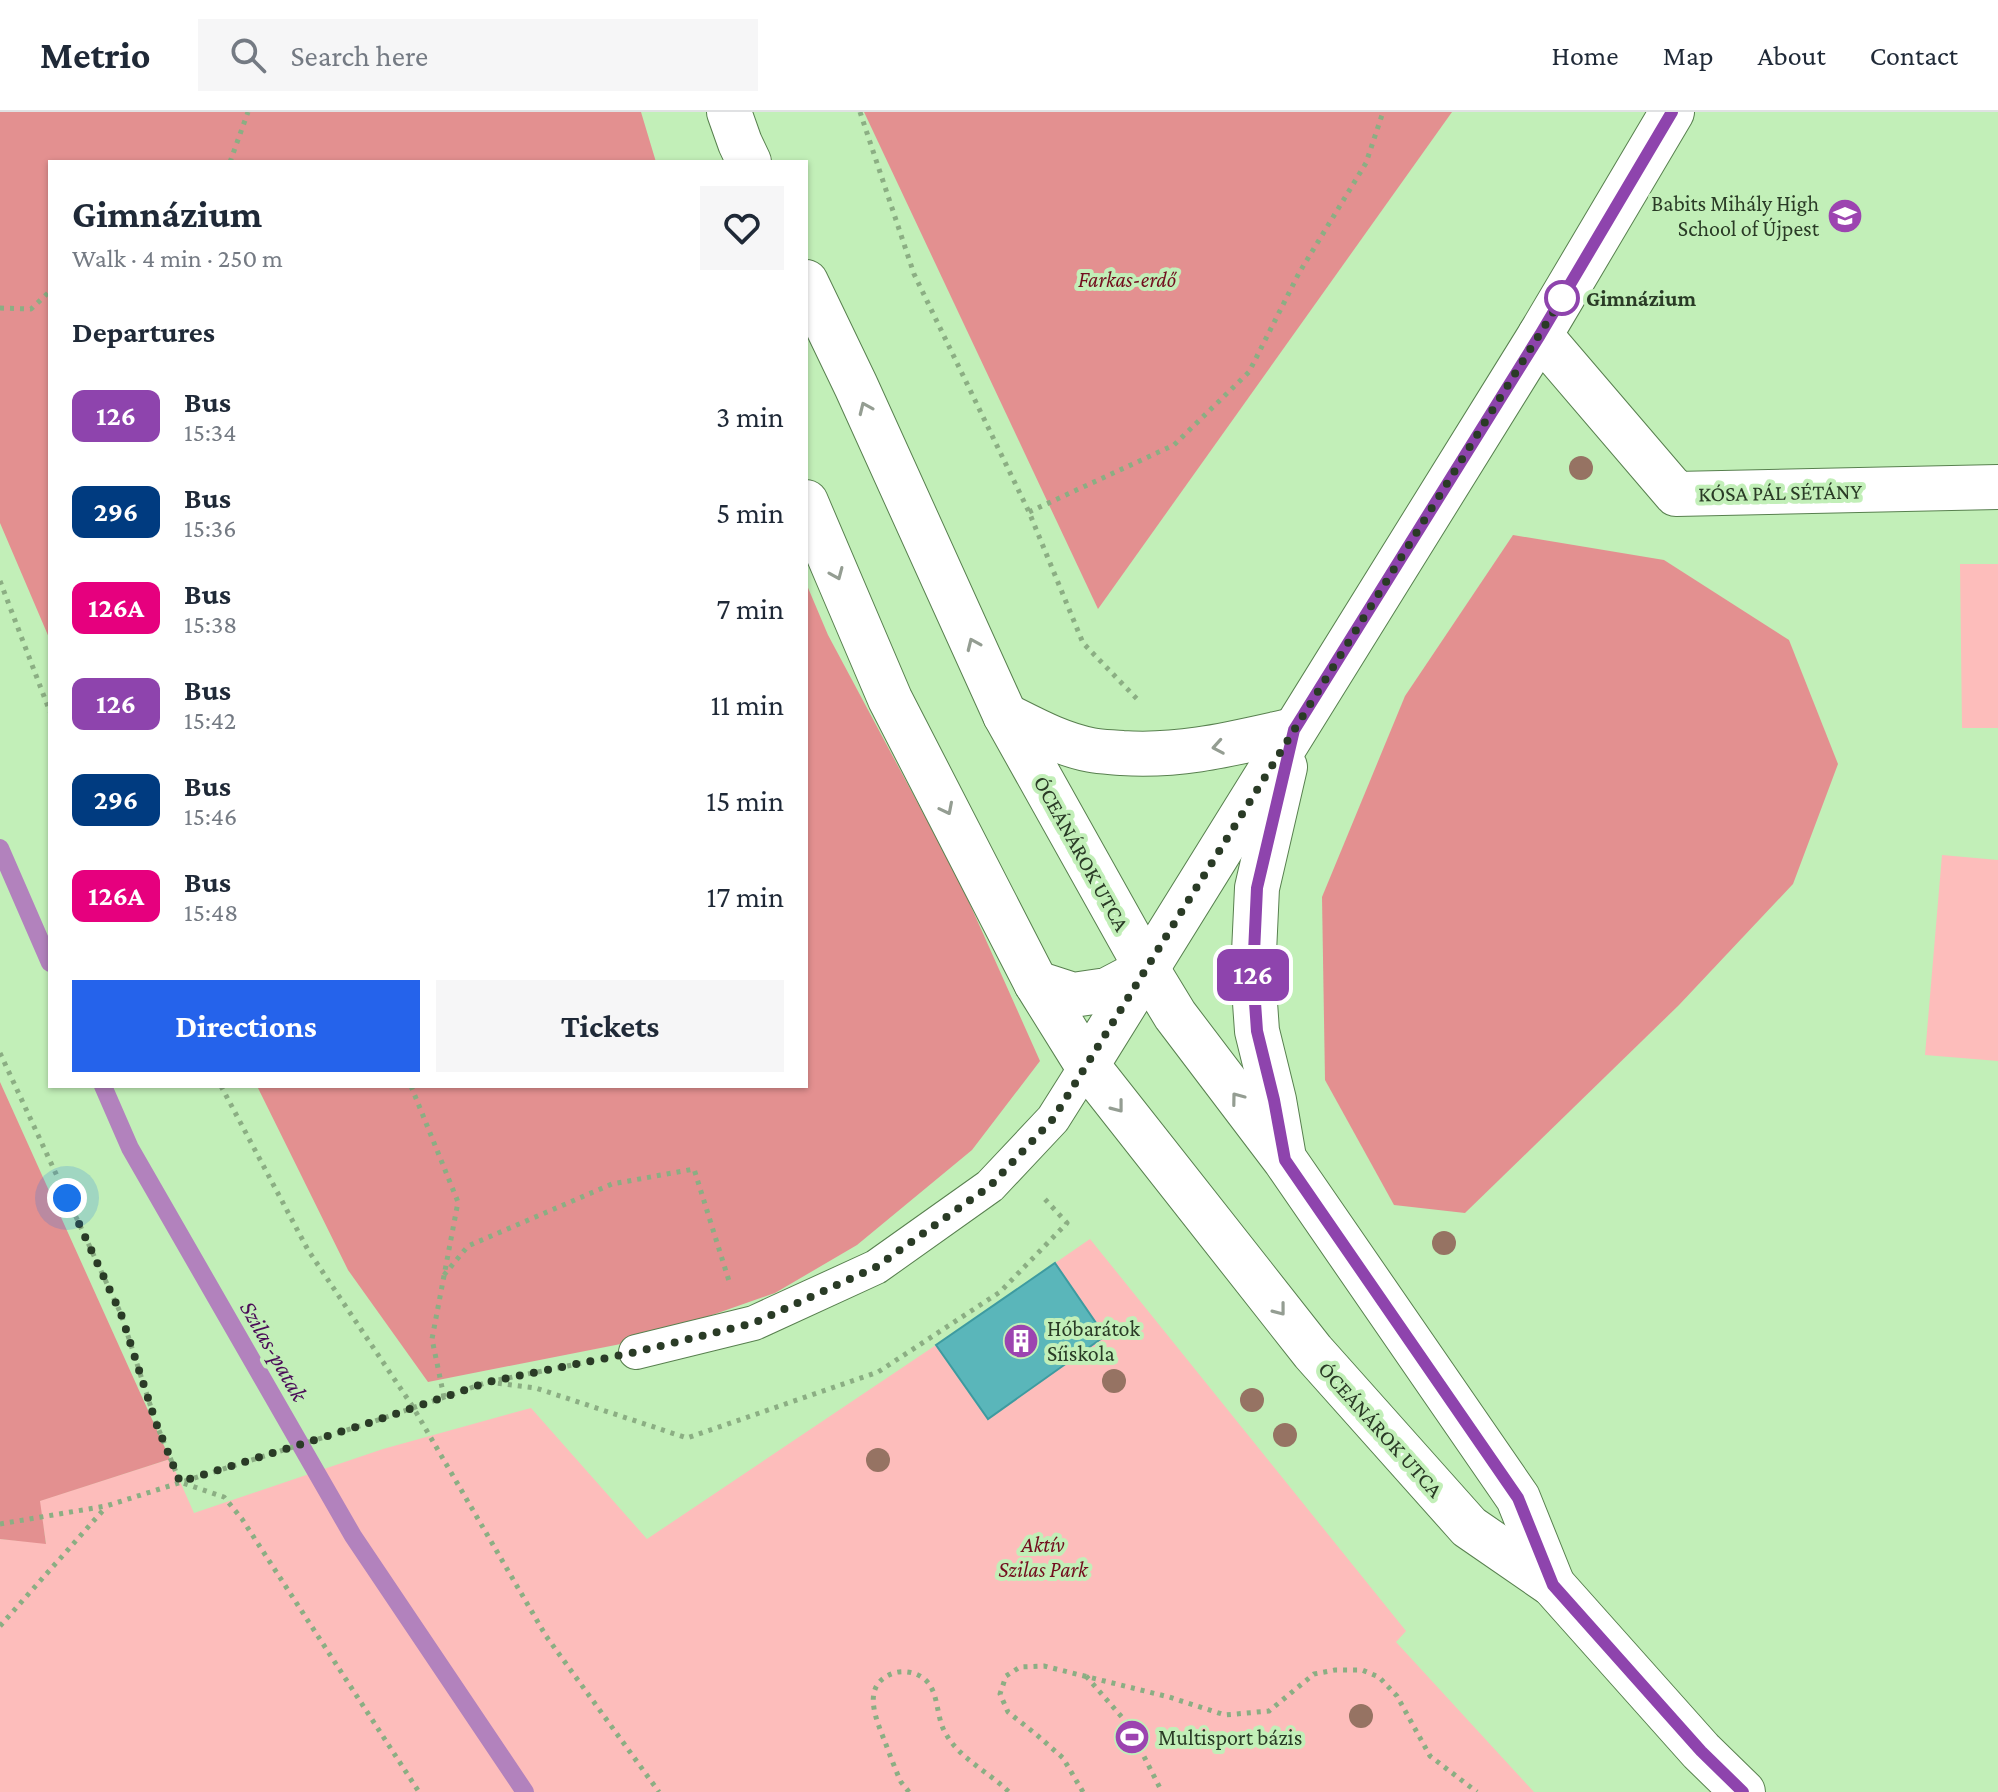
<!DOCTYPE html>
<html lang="en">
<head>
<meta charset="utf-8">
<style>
  body { margin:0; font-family:"Crimson Pro",serif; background:#f6f6f7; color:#1f2937; height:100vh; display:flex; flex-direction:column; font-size:30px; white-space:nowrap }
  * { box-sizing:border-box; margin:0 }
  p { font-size:26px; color:#747a83 }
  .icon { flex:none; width:44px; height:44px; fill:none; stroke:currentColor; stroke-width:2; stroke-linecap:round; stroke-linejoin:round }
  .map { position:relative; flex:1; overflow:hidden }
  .sheet { position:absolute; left:48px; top:48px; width:760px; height:928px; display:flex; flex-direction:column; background:#fff; border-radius:0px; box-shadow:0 2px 6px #0004 }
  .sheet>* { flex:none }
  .badge { padding:0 16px; border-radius:12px; font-size:28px; line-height:52px }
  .you { position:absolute; width:40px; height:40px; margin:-20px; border:6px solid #fff; border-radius:50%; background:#1a73e8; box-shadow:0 0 0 12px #1a73e833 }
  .map>.badge { position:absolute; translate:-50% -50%; box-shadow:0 0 0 4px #fff }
  h2 { padding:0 24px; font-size:30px; line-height:72px }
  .round { display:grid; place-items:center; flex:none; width:84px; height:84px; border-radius:0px; background:#f6f6f7 }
  .summary { display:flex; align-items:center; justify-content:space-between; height:136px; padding:0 24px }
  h1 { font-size:38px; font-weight:700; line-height:60px }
  .primary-button { display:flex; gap:16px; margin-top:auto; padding:16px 24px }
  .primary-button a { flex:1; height:92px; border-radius:0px; background:#2563eb; color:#fff; font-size:32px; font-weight:700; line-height:92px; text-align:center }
  .primary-button a+a { background:#f6f6f7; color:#1f2937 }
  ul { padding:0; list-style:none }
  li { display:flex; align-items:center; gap:24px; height:96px; padding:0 24px }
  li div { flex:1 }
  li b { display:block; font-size:30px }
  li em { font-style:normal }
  li .badge { min-width:88px; font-weight:700; text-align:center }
  header { display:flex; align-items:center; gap:48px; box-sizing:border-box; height:112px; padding:0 40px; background:#fff; border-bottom:2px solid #e0e1e3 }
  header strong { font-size:38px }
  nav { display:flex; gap:44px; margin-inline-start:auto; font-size:28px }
  .search { width:560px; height:72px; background:#f6f6f7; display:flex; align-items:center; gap:20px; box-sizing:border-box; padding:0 28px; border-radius:0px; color:#747a83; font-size:30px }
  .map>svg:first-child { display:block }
</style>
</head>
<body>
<header>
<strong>Metrio</strong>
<div class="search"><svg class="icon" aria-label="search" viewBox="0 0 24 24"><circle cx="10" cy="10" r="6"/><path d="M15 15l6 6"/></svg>Search here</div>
<nav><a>Home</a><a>Map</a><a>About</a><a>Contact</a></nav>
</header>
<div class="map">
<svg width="1998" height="1680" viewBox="0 0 1998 1680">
  <rect width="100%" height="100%" fill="#c2efb8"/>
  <!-- green -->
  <g fill="#fdbdbb">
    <path d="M1960,452h38v164h-36z"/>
    <path d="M1942,743l56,5v201l-73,-6z"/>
    <path d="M1090,1127l316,392 -10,11 138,150h-1534v-253l46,4 -7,-42 131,-42 24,54 189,-64 148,-41 116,131 289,-194z"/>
  </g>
  <!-- forest -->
  <g fill="#e39090">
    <path d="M0,0h641l15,50h-606v478l-50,-117z"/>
    <path d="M864,0h588l-354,497z"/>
    <path d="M1513,423l151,25 125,80 49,124 -45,120 -114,121 -214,208 -71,-8 -69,-125 -3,-183 83,-201z"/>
    <path d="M806,471l22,52 132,247 80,179 -68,89 -115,95 -82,48 -134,47 -213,42 -80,-112 -91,-184h549z"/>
    <path d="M0,970l170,377 -130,42 6,43 -46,-5z"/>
  </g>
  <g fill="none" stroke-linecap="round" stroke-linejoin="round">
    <!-- stream -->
    <g stroke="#b282bd" stroke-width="18">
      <path d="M0,736l50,115"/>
      <path d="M103,974l27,62 223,388 172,256"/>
    </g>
  </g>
  <!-- building -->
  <path fill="#5ab6ba" stroke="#3e9ba0" stroke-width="2" d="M1055,1151l50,73 -117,83 -52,-74z"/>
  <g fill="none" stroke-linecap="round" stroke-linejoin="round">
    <defs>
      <path id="service" d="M636,1240l118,-29 122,-56 114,-81 63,-67 34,-54"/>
      <path id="pedestrian" d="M1540,223l136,159 322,-7"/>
      <g id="tertiary">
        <path d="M729,0l11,31 9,19"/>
        <path d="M806,170l50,104 149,329 142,254 28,46 110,145 233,338 35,87"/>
        <path d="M806,390l84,197 146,284 51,82 226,287 156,175 84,58 148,166 42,41"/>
        <path d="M1005,603c28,14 55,29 86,35 10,2 21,2 31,3 61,4 113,-10 172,-23"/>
        <path d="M1036,871l37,12 34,-5 40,-21"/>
        <path d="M1087,953l453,-730 132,-223"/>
        <path d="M1283,1040l-9,-52 -17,-69 -4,-57 4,-86 28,-121"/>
      </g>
    </defs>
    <!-- service casing -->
    <use href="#service" stroke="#58804f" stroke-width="36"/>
    <!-- pedestrian casing -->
    <use href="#pedestrian" stroke="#58804f" stroke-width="46"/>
    <!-- tertiary casing -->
    <use href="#tertiary" stroke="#58804f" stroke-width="46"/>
    <!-- path -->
    <g stroke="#8bae83" stroke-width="5" stroke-dasharray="4 6" stroke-linecap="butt">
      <path d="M860,0l54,162 115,238 54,131 55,57"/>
      <path d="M230,50l18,-50"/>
      <path d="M0,196l31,1 19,-18"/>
      <path d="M1029,400l145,-67 75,-73 50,-99 67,-110 17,-51"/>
      <path d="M0,469l50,131"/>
      <path d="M0,941l121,261 35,109 24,59 44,15 18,22 177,273"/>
      <path d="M221,974l87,164 105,157 133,229 113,156"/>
      <path d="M411,974l47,116 -26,137 12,58"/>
      <path d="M444,1163l24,-29 144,-62 82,-15 35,112"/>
      <path d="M488,1270l48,6 151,50 191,-66 122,-80 67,-69 -24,-26"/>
      <path d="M0,1412l106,-18 263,-83 119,-41 104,-21"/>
      <path d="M0,1514l106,-119"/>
      <path d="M1086,1564l41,47 35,69"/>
      <path d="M909,1680l-8,-10c-6,-13 -11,-27 -16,-40 -9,-23 -25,-58 9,-69 9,-3 21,-1 29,5 17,12 12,39 23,56 14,25 43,38 63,58"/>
      <path d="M1083,1680l-20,-34 -26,-23 -29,-23 -8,-18 6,-18 14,-9 24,-1 125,31 56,18 44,-4 45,-37 21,-4h27l17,7 18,19 33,60 47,36"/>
    </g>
    <!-- service -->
    <use href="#service" stroke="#fff" stroke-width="34"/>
    <!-- pedestrian -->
    <use href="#pedestrian" stroke="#fff" stroke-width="44"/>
    <!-- tertiary -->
    <use href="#tertiary" stroke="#fff" stroke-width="44"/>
  </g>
  <!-- trees -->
  <g fill="#967363">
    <circle cx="1581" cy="356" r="12"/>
    <circle cx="1444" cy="1131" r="12"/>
    <circle cx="1114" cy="1269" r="12"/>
    <circle cx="1252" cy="1288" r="12"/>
    <circle cx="1285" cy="1323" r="12"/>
    <circle cx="878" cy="1348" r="12"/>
    <circle cx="1361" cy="1604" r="12"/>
  </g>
  <!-- one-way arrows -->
  <defs><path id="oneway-chevron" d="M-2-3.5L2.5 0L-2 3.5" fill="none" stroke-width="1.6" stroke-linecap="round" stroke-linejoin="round" transform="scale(2)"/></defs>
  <g stroke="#949d92">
    <use href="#oneway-chevron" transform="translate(865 296) rotate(-114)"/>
    <use href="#oneway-chevron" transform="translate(837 462) rotate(67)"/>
    <use href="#oneway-chevron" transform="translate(973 532) rotate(-114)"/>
    <use href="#oneway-chevron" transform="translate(1218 635) rotate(170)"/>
    <use href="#oneway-chevron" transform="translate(947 697) rotate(63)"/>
    <use href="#oneway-chevron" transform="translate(1237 986) rotate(-127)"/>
    <use href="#oneway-chevron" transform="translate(1118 995) rotate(52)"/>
    <use href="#oneway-chevron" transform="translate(1280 1198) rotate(52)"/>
  </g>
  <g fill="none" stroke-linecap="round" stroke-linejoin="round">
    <defs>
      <path id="line" d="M1672,0l-132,223 -246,395 -37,158 -4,86 4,57 17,69 11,60 233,338 35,87 148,166 42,41"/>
    </defs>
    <!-- line casing -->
    <use href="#line" stroke="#fff" stroke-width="18"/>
    <!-- line -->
    <use href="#line" stroke="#8e44ad" stroke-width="12"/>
    <!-- walk -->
    <path stroke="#2a3b26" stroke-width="8" stroke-dasharray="0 14.4" d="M67,1086l54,116 35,109 24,59 189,-59 119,-41 148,-30 118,-29 122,-56 114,-81 63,-67 509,-821"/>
  </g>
  <!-- icons -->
  <defs>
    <symbol id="school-disc" viewBox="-11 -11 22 22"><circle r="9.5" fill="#9c44b0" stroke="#c2efb8"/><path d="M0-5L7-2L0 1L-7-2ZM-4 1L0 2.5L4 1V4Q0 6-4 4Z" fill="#fff"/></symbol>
    <symbol id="building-disc" viewBox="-11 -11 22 22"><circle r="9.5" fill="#9c44b0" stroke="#c2efb8"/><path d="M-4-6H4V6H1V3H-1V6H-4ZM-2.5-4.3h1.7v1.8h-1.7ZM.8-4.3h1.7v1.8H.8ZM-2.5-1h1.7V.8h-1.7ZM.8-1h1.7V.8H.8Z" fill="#fff"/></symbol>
    <symbol id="stadium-disc" viewBox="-11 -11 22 22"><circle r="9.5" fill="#9c44b0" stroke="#c2efb8"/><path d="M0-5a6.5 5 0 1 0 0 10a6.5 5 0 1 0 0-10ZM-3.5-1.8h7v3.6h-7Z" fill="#fff"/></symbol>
  </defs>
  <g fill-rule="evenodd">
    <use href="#school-disc" x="1825" y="84" width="40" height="40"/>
    <use href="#building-disc" x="1001" y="1209" width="40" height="40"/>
    <use href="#stadium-disc" x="1112" y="1605" width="40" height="40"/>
  </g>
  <!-- markers -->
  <circle fill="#fff" stroke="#8e44ad" stroke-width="4" cx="1562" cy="186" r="16"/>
  <g text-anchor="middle" stroke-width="8" stroke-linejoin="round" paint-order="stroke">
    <!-- poi labels -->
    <g font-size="22" fill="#2a3b26" stroke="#c2efb8" text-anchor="start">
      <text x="1819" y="99" text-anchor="end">Babits Mihály High<tspan x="1819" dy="25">School of Újpest</tspan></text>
      <text x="1047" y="1224">Hóbarátok<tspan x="1047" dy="25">Síiskola</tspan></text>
      <text x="1158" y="1633">Multisport bázis</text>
    </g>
    <!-- park labels -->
    <g font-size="22" font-style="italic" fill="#720e1e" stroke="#c2efb8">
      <text x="1127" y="175">Farkas-erdő</text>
      <text x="1043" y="1440">Aktív<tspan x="1043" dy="25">Szilas Park</tspan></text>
    </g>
    <!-- stop labels -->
    <g font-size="22" font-weight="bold" fill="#2a3b26" stroke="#c2efb8" text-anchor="start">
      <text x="1586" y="194">Gimnázium</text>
    </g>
    <!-- street labels -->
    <g font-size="22" fill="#2a3b26" stroke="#c2efb8">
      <text transform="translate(1780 380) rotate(-1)" y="8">KÓSA PÁL SÉTÁNY</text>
      <text transform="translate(1082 741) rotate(61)" y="8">ÓCEÁNÁROK UTCA</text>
      <text transform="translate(1381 1317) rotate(48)" y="8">ÓCEÁNÁROK UTCA</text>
    </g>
    <!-- water labels -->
    <g font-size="24" font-style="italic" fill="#4a0c57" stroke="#c2efb8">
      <text transform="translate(274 1239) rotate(60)" y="8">Szilas-patak</text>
    </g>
  </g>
</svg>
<div class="you" style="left:67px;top:1086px"></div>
<b class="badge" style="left:1253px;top:863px;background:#8e44ad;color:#fff">126</b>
<section class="sheet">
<div class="summary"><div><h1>Gimnázium</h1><p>Walk · 4 min · 250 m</p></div><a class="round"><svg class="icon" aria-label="heart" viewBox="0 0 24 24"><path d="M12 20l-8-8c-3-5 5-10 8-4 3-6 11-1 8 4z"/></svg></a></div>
<h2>Departures</h2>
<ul>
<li><span class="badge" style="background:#8e44ad;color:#fff">126</span><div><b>Bus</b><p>15:34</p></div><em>3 min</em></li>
<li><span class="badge" style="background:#003b80;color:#fff">296</span><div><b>Bus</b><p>15:36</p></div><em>5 min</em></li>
<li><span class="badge" style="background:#e6007e;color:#fff">126A</span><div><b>Bus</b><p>15:38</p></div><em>7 min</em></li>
<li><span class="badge" style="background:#8e44ad;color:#fff">126</span><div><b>Bus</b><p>15:42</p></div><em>11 min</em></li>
<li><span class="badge" style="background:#003b80;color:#fff">296</span><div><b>Bus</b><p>15:46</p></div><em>15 min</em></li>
<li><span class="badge" style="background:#e6007e;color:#fff">126A</span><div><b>Bus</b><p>15:48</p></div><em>17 min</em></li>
</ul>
<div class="primary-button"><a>Directions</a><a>Tickets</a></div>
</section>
</div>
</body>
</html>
